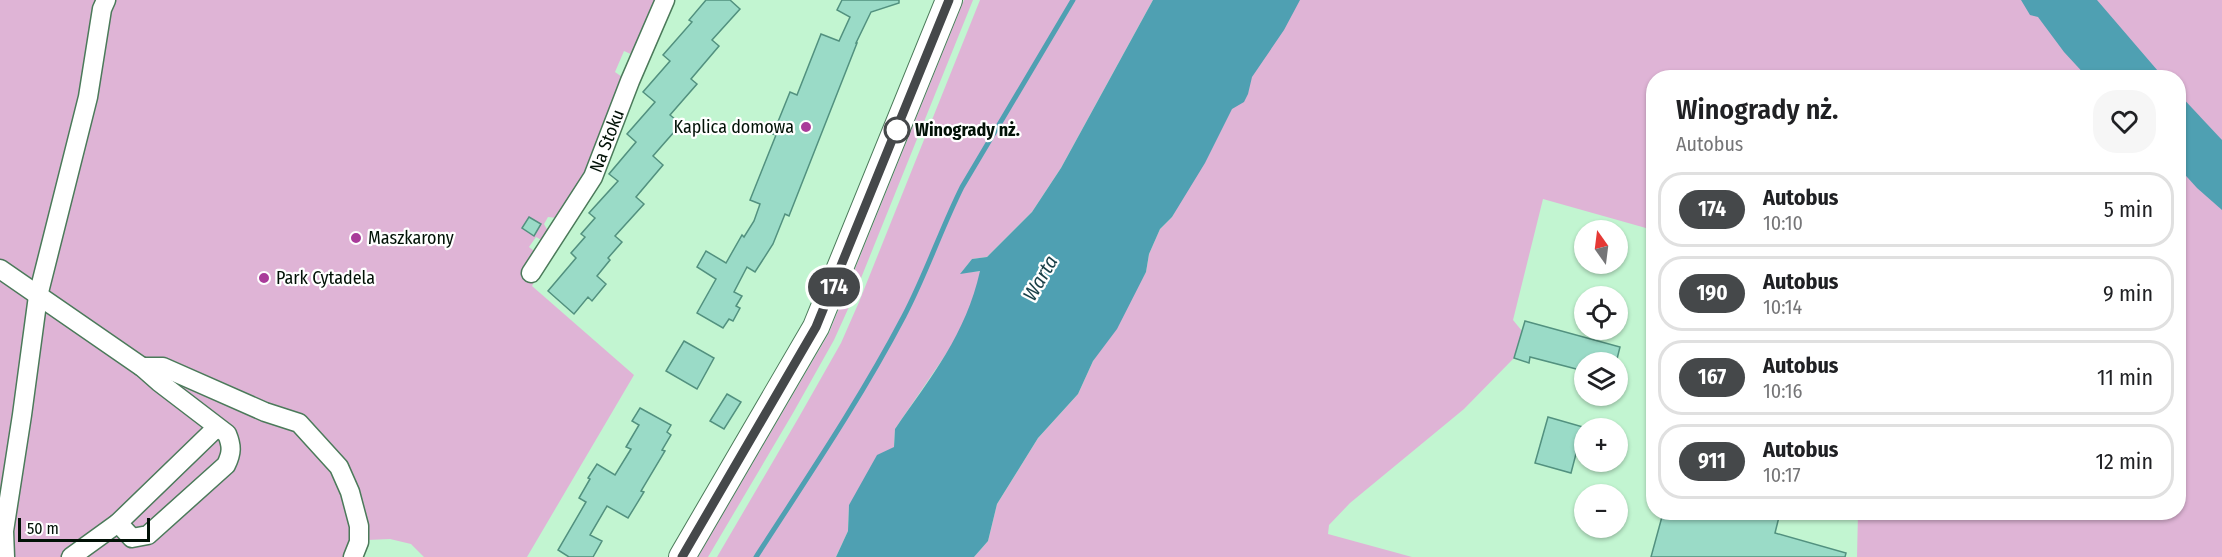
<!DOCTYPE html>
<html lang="pl">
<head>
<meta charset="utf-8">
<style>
  body { margin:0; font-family:"Fira Sans Condensed",sans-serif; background:#f6f6f6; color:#202124; height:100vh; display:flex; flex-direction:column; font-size:22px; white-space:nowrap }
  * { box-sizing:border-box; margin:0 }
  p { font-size:20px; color:#757577 }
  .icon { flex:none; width:33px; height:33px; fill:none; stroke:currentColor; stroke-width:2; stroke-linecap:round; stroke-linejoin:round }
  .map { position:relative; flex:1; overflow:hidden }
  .drawer { position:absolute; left:1646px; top:70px; width:540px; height:450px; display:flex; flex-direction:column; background:#fff; border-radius:24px; box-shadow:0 2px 4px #0004 }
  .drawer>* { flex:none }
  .badge { padding:0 12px; border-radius:20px; font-size:21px; line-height:39px }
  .needle { width:39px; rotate:346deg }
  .fabs { position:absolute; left:1574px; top:220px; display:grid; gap:12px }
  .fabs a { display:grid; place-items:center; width:54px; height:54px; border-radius:50%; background:#fff; box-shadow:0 2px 4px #0004; font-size:30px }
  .scale { position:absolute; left:18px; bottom:15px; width:132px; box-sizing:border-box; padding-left:6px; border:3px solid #011106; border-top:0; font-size:16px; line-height:21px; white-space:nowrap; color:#011106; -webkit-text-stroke:4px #fff; paint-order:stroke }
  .map>.badge { position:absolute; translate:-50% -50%; box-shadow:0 0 0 3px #fff }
  .round { display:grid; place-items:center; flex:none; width:63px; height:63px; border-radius:24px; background:#f6f6f6 }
  .overview { display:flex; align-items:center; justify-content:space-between; height:102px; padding:0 30px }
  h1 { font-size:28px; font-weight:600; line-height:45px }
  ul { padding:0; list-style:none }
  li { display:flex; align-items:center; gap:18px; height:75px; margin:0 12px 9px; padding:0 18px; border:3px solid #e0e0e0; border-radius:24px }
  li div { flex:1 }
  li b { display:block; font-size:22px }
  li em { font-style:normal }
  li .badge { min-width:66px; font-weight:700; text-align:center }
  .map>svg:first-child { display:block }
</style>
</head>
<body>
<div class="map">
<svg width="2222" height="557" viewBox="0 0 2222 557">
  <rect width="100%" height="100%" fill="#c2f5d1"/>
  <!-- green -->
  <g fill="#dfb4d6">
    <path d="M0,0h660l-25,56 -11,-5 -9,21 10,7 -30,80 -38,59 -9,-1 -4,7 5,9 -4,9 -9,-5 -7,10 8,6 -13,21 10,8 -2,4 102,89 -107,182h-103l-13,-13 -21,-5 -23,1 -19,17h-348z"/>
    <path d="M964,0h9l-120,298 -19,42 -41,73 -85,144h-10l131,-224z"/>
    <path d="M980,0h173l-92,168 -29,44 -45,45 -15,2 -11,14 20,-2 -6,25 -18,42 -62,91 -1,18 -45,58 -1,26 -12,26h-119l82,-140 42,-74 18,-41z"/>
    <path d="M1288,0h751l80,78h-466v152l-110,-31 -30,121 9,11 -8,27 -50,51 -114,94 -21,22 -1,9 84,23h-438l14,-16 9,-37 41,-66 40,-44 15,-33 53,-89 3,-18 11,-25 12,-12z"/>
    <path d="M2085,0h137v151l-44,-45v-28h-29z"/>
    <path d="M2178,124l44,56v377h-365l1,-44h320z"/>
  </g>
  <!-- water -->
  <g fill="#4fa0b2">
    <path d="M1153,0h147l-16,30 -32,47 -4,17 -4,8 -12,7 -27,54 -33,54 -12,12 -11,25 -3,18 -29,57 -24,32 -15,33 -40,44 -41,66 -9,37 -14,16h-138l12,-26 1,-26 28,-50 17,-8 1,-18c36,-52 71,-95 85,-158l-20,3 12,-15 15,-2 45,-45 29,-44z"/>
    <path d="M2021,0h76l67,78h-76l-24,-26 -26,-35 -8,-2z"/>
    <path d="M2178,93l44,47v70l-25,-22 -19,-21z"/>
  </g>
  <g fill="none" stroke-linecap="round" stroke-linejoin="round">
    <!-- stream -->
    <path stroke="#4fa0b2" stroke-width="5" d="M756,557c51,-79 104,-157 148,-241 22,-42 37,-87 58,-129l111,-187"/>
  </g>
  <!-- building -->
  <g fill="#9adbc7" stroke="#52917f" stroke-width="1.5">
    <path d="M706,0h24l10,9 -28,31 7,6 -28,33 6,5 -27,31 11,9 -28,32 10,9 -27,32 8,7 -29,32 7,6 -14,16 2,2 -13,16 9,8 -14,17 -4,-4 -14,17 -26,-23 28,-33 -5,-5 14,-16 -4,-3 14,-16 -6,-5 29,-32 -9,-7 27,-32 -9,-8 28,-32 -12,-10 27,-31 -7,-6 29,-33 -3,-2z"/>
    <path d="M842,0h57v3l-28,9 -15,31h1l-68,173 -4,-2 -12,30 -18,28 -8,-5 -13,25 8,4 -6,10 4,2 -7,13 -4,-2 -6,9 -26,-15 19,-34 -19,-12 9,-16 20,12 16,-28 2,2 10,-16 6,-17 -10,-4 26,-65 -3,-1 17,-42 7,3 24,-61 18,7 11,-24 -13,-7z"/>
    <path d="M529,217l12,7 -7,12 -12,-8z"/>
    <path d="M1525,321l95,26 -4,16h-32v8l-54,-14 -1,6 -15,-5z"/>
    <path d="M684,341l30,17 -17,31 -31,-18z"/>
    <path d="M727,394l14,8 -17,27 -14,-8z"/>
    <path d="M640,408l31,17 -4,7 4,3 -9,15 3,1 -24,40 3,1 -16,26 -21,-12 -17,29 12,6 -9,16h-24l-11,-7 28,-48 -7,-4 11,-19 -2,-1 9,-14 18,11 16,-26 -5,-2 13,-22 -7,-4z"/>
    <path d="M1548,417l35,10 -12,46 -36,-10z"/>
    <path d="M1663,513h117l-5,20 71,20 -1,4h-194z"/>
  </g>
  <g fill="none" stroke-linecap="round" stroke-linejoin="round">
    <defs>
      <g id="street">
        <path d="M0,269l142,98 17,15 68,52c5,12 5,19 -1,31l-78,70 -16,3 -14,-15"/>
        <path id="s1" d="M531,273l62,-96 37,-96 35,-81"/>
        <path d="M142,367h21l102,45 34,11 40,44 11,25 9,34v16l-6,15"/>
        <path d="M5,557l-1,-26 18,-116 16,-119 50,-199 14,-88 4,-9"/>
        <path d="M71,557l47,-34 94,-91"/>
      </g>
      <path id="secondary" d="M682,557l134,-230 133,-327"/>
    </defs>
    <!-- street casing -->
    <use href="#street" stroke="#4b7a5a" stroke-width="21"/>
    <!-- secondary casing -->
    <use href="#secondary" stroke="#4b7a5a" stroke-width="28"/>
    <!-- street -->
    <use href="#street" stroke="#fff" stroke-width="18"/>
    <!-- secondary -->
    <use href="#secondary" stroke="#fff" stroke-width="26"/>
  </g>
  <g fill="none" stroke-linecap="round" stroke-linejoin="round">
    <defs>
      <path id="line" d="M682,557l134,-230 133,-327"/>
    </defs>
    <!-- line casing -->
    <use href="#line" stroke="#fff" stroke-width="14"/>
    <!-- line -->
    <use href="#line" stroke="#45484a" stroke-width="9"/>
  </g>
  <!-- markers -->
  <g fill="#a93b9a" stroke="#fff" stroke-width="2">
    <circle cx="806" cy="127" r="6"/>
    <circle cx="356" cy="238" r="6"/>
    <circle cx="264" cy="278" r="6"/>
  </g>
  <circle fill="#fff" stroke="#45484a" stroke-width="3" cx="897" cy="130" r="12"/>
  <g text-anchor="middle" stroke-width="4.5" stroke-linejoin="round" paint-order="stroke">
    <!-- poi labels -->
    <g font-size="18" fill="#011106" stroke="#fff" text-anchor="start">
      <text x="794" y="133" text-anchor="end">Kaplica domowa</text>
      <text x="368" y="244">Maszkarony</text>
      <text x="276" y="284">Park Cytadela</text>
    </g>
    <!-- stop labels -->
    <g font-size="18" font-weight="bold" fill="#011106" stroke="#fff" text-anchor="start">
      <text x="915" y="136">Winogrady nż.</text>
    </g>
    <!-- street labels -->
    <g font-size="18" fill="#011106" stroke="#fff">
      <text dy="6" stroke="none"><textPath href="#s1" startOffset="153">Na Stoku</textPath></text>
    </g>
    <!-- water labels -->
    <g font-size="20" font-style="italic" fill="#183f47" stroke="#fff">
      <text transform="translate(1040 278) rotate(-60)" y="7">Warta</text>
    </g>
  </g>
</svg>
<div class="fabs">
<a><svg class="needle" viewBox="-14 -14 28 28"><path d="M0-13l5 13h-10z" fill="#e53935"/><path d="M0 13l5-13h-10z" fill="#757577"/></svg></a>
<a><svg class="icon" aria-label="locate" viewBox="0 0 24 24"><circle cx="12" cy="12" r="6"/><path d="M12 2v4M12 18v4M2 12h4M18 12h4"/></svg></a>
<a><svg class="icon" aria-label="layers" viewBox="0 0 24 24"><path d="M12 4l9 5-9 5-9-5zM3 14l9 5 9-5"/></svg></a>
<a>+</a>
<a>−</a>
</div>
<div class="scale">50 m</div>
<b class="badge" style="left:834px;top:287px;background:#45484a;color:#fff">174</b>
<section class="drawer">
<div class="overview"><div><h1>Winogrady nż.</h1><p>Autobus</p></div><a class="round"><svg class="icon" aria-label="heart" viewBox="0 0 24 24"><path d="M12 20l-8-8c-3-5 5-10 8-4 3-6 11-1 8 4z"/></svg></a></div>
<ul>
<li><span class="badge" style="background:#45484a;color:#fff">174</span><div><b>Autobus</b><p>10:10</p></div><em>5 min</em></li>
<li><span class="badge" style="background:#45484a;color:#fff">190</span><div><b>Autobus</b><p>10:14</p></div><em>9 min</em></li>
<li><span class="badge" style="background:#45484a;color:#fff">167</span><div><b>Autobus</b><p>10:16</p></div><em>11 min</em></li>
<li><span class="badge" style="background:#45484a;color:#fff">911</span><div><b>Autobus</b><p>10:17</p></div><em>12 min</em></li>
</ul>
</section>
</div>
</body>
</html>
